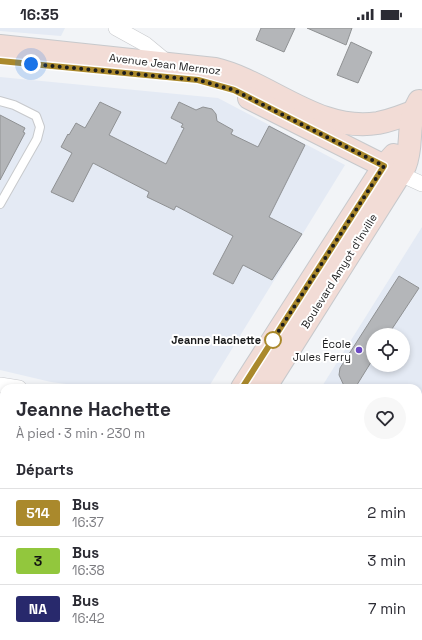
<!DOCTYPE html>
<html lang="fr">
<head>
<meta charset="utf-8">
<style>
  body { margin:0; font-family:"Space Grotesk",sans-serif; background:#f7f7f7; color:#2b2b33; height:100vh; display:flex; flex-direction:column; font-size:15px; white-space:nowrap }
  * { box-sizing:border-box; margin:0 }
  p { font-size:13px; color:#7c7c81 }
  .icon { flex:none; width:22px; height:22px; fill:none; stroke:currentColor; stroke-width:2; stroke-linecap:round; stroke-linejoin:round }
  .map { position:relative; flex:1; overflow:hidden }
  .details { position:absolute; left:0px; top:356px; width:422px; height:256px; display:flex; flex-direction:column; background:#fff; border-radius:12px 12px 0 0; box-shadow:0 2px 6px #0003 }
  .details>* { flex:none }
  .badge { padding:0 8px; border-radius:3px; font-size:14px; line-height:26px }
  .controls { position:absolute; left:366px; top:300px; display:grid; gap:8px }
  .controls a { display:grid; place-items:center; width:44px; height:44px; border-radius:50%; background:#fff; box-shadow:0 2px 6px #0003; font-size:20px }
  .you { position:absolute; width:20px; height:20px; margin:-10px; border:3px solid #fff; border-radius:50%; background:#1a73e8; box-shadow:0 0 0 6px #1a73e833 }
  .map>.badge { position:absolute; translate:-50% -50%; box-shadow:0 0 0 2px #fff }
  h2 { padding:0 16px; font-size:15px; line-height:36px }
  .round { display:grid; place-items:center; flex:none; width:42px; height:42px; border-radius:21px; background:#f7f7f7 }
  .summary { display:flex; align-items:center; justify-content:space-between; height:68px; padding:0 16px }
  h1 { font-size:19px; font-weight:700; line-height:30px }
  ul { padding:0; list-style:none }
  li { display:flex; align-items:center; gap:12px; height:48px; padding:0 16px; border-top:1px solid #e1e1e2 }
  li div { flex:1 }
  li b { display:block; font-size:15px }
  li em { font-style:normal }
  li .badge { min-width:44px; font-weight:700; text-align:center }
  .status { display:flex; justify-content:space-between; align-items:center; height:28px; padding:0 20px; background:#fff; direction:ltr }
  .status svg { height:11px; fill:currentColor }
  .map>svg:first-child { display:block }
</style>
</head>
<body>
<div class="status"><b>16:35</b><svg viewBox="0 0 49 12"><path d="M0 12V9h3v3zM5 12V6h3v6zM10 12V3h3v9zM15 12V0h3v12zM26 1h20v11H26zM47 4h2v5h-2z"/></svg></div>
<div class="map">
<svg width="422" height="612" viewBox="0 0 422 612">
  <rect width="100%" height="100%" fill="#f2f4f7"/>
  <!-- built -->
  <g fill="#e4eaf4" fill-rule="evenodd">
    <path d="M0,0h65l-4,8 -61,-5z"/>
    <path d="M0,49l218,21 127,67 -137,223h-112l-45,-6 -51,-12z"/>
    <path d="M422,199v217h-4v-56h-97zM373,307h30v30h-30z"/>
  </g>
  <!-- water -->
  <g fill="#499fd2">
    <path d="M0,368l4,1v23l-4,-1z"/>
    <path d="M140,608h23l-2,4h-24z"/>
  </g>
  <!-- building -->
  <g fill="#b4b6b9" stroke="#8f9193">
    <path d="M261,0h34l-11,24 -28,-12z"/>
    <path d="M307,0h45l-6,17z"/>
    <path d="M351,14l21,10 -14,31 -21,-8z"/>
    <path d="M100,74l21,10 -12,23 57,29 18,-36 -3,-1 2,-3 -12,-6 8,-16 17,8 7,-3 9,2 4,5 1,7 16,9 -2,4 27,13 11,-21 36,19 -36,72 33,17 -30,46 -29,-15 -10,19 -20,-10 20,-38 -57,-30 -2,4 -27,-13 2,-5 -56,-29 -20,39 -22,-10 21,-39 -11,-6 7,-13 1,1 7,-12 9,5z"/>
    <path d="M0,87l25,13 -2,4 2,1 -25,47z"/>
    <path d="M399,248l20,12 -31,47h-15v24l-18,29h-10l-6,-13 1,-7z"/>
  </g>
  <g fill="none" stroke-linecap="round" stroke-linejoin="round">
    <defs>
      <path id="lane" d="M0,73l14,4 22,11 4,11 -3,12 -37,65"/>
      <g id="street">
        <path d="M116,0l29,16 23,19"/>
        <path d="M400,146l22,10"/>
        <path d="M0,357l19,3"/>
        <path d="M418,426h4"/>
        <path d="M418,475l4,-12"/>
        <path d="M418,550l4,1"/>
        <path d="M325,612l3,-4"/>
      </g>
      <g id="secondary">
        <path d="M0,18l215,23c55,13 103,64 163,54 15,-3 30,-9 44,-15"/>
        <path d="M249,70l151,76"/>
        <path d="M242,360l142,-222 10,-11"/>
        <path d="M265,360l140,-222c9,-23 0,-40 14,-65"/>
        <path d="M85,612l3,-4"/>
      </g>
    </defs>
    <!-- lane casing -->
    <use href="#lane" stroke="#c7c9cc" stroke-width="10"/>
    <!-- street casing -->
    <use href="#street" stroke="#c7c9cc" stroke-width="16"/>
    <!-- secondary casing -->
    <use href="#secondary" stroke="#c7c9cc" stroke-width="24"/>
    <!-- path -->
    <path stroke="#919294" stroke-width="2.5" stroke-dasharray="3 2" stroke-linecap="butt" d="M156,608l5,4"/>
    <!-- lane -->
    <use href="#lane" stroke="#fff" stroke-width="8"/>
    <!-- street -->
    <use href="#street" stroke="#fff" stroke-width="15"/>
    <!-- secondary -->
    <use href="#secondary" stroke="#f2dcd6" stroke-width="22"/>
  </g>
  <g fill="none" stroke-linecap="round" stroke-linejoin="round">
    <defs>
      <path id="line" d="M0,33l198,19 36,10 150,76 -142,222"/>
    </defs>
    <!-- line casing -->
    <use href="#line" stroke="#fff" stroke-width="9"/>
    <!-- line -->
    <use href="#line" stroke="#aa892c" stroke-width="6"/>
    <!-- walk -->
    <path stroke="#1b1c1d" stroke-width="4" stroke-dasharray="0 7.2" d="M31,36l167,16 36,10 150,76 -111,174"/>
  </g>
  <!-- markers -->
  <circle fill="#fff" stroke="#aa892c" stroke-width="2" cx="273" cy="312" r="8"/>
  <circle fill="#6c4ac3" stroke="#fff" stroke-width="1.5" cx="359" cy="322" r="4"/>
  <g text-anchor="middle" stroke-width="4" stroke-linejoin="round" paint-order="stroke">
    <!-- street labels -->
    <g font-size="11" fill="#1b1c1d" stroke="#fff">
      <text transform="translate(165 36) rotate(7)" y="4">Avenue Jean Mermoz</text>
      <text transform="translate(339 243) rotate(-58)" y="4">Boulevard Amyot d'Inville</text>
    </g>
    <!-- stop labels -->
    <g font-size="11" font-weight="bold" fill="#1b1c1d" stroke="#fff" text-anchor="end">
      <text x="261" y="316">Jeanne Hachette</text>
    </g>
    <!-- poi labels -->
    <g font-size="11" fill="#1b1c1d" stroke="#fff" text-anchor="end">
      <text x="351" y="320">École<tspan x="351" dy="13">Jules Ferry</tspan></text>
    </g>
  </g>
</svg>
<div class="controls">
<a><svg class="icon" aria-label="locate" viewBox="0 0 24 24"><circle cx="12" cy="12" r="6"/><path d="M12 2v4M12 18v4M2 12h4M18 12h4"/></svg></a>
</div>
<div class="you" style="left:31px;top:36px"></div>
<section class="details">
<div class="summary"><div><h1>Jeanne Hachette</h1><p>À pied · 3 min · 230 m</p></div><a class="round"><svg class="icon" aria-label="heart" viewBox="0 0 24 24"><path d="M12 20l-8-8c-3-5 5-10 8-4 3-6 11-1 8 4z"/></svg></a></div>
<h2>Départs</h2>
<ul>
<li><span class="badge" style="background:#aa892c;color:#fff">514</span><div><b>Bus</b><p>16:37</p></div><em>2 min</em></li>
<li><span class="badge" style="background:#92c73d;color:#111">3</span><div><b>Bus</b><p>16:38</p></div><em>3 min</em></li>
<li><span class="badge" style="background:#28296c;color:#fff">NA</span><div><b>Bus</b><p>16:42</p></div><em>7 min</em></li>
</ul>
</section>
</div>
</body>
</html>
